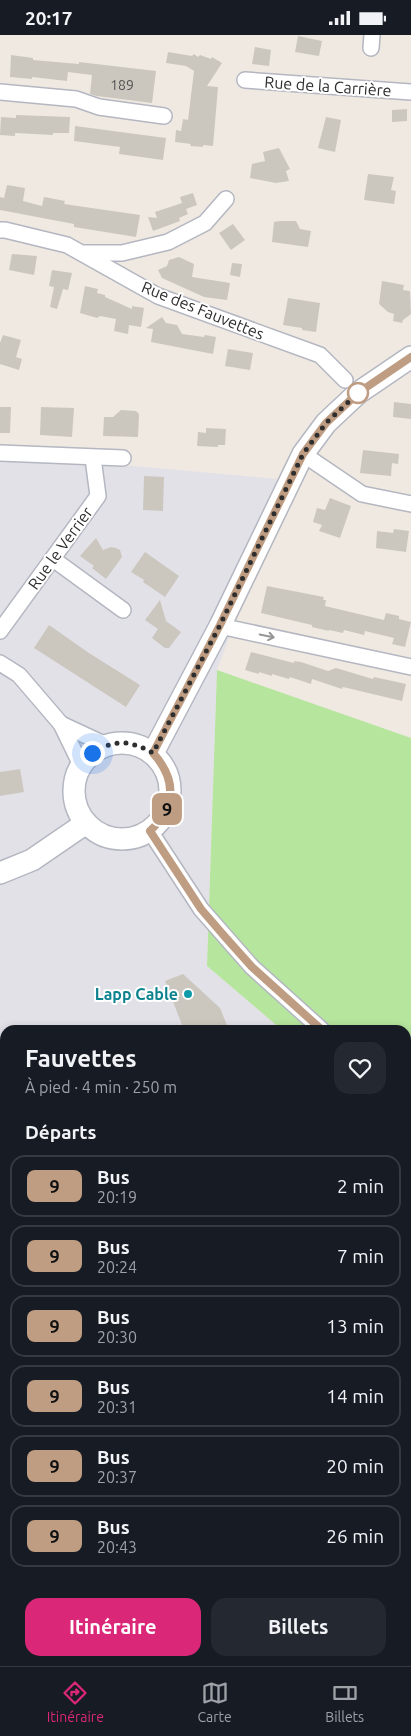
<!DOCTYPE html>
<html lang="fr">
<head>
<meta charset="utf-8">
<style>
  body { margin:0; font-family:Ubuntu,sans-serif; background:#242831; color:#f1f3f6; height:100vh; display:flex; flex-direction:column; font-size:19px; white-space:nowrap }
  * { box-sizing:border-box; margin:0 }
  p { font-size:16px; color:#9ea1a6 }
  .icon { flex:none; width:28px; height:28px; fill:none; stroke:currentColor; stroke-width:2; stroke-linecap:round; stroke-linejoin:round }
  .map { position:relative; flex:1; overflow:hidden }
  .side { position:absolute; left:0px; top:990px; width:411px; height:641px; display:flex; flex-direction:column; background:#171b24; border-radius:15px 15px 0 0; box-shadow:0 2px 8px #0003 }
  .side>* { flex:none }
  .badge { padding:0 10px; border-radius:8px; font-size:18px; line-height:32px }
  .you { position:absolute; width:25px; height:25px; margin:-12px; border:4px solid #fff; border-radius:50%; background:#1a73e8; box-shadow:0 0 0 8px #1a73e833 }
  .map>.badge { position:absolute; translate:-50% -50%; box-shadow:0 0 0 2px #fff }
  h2 { padding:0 25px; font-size:19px; line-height:45px }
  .round { display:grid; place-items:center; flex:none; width:52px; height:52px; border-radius:15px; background:#242831 }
  .summary { display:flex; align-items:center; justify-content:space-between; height:85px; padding:0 25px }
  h1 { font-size:24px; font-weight:700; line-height:38px }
  .cta { display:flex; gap:10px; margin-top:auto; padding:10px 25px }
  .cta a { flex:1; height:58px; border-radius:15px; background:#db2777; color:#fff; font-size:20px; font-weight:700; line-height:58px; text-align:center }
  .cta a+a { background:#242831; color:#f1f3f6 }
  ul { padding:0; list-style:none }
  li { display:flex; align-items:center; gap:15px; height:62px; margin:0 10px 8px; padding:0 15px; border:2px solid #363941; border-radius:15px }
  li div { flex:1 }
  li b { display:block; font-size:19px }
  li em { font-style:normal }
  li .badge { min-width:55px; font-weight:700; text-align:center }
  .status { display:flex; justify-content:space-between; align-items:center; height:35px; padding:0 25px; background:#171b24; direction:ltr }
  .status svg { height:14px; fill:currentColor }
  .tabs { display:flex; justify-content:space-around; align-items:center; height:70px; border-top:1px solid #363941; background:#171b24; font-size:14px; color:#9ea1a6 }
  .tabs a { display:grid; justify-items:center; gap:2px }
  .tabs .on { color:#db2777 }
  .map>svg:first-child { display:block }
</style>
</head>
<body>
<div class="status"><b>20:17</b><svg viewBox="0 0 49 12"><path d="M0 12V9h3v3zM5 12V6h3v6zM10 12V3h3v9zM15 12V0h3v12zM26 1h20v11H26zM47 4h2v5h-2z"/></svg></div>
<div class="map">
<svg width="411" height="1631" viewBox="0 0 411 1631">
  <rect width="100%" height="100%" fill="#efe9e1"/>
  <!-- industrial -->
  <g fill="#e3e1e8">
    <path d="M0,419l288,26 -71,190 -10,296 75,64h-277v631h307l10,5h-322z"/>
    <path d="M406,1100l5,4v150h-5z"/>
  </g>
  <!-- education -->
  <path fill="#f0e6d1" d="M406,1254h5v370l-8,7h-81l-10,-5h94z"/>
  <!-- green -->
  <path fill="#b6e59e" d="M217,635l194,68v401l-5,-4v-105h-124l-75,-64z"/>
  <!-- building -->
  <g fill="#cbc7bf">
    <path d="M298,1l24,5 -3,15 -24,-4z"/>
    <path d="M255,12l16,3 -2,16 -17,-2z"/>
    <path d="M168,17l24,4 2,-2 4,3 2,-2 11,4 1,-2 10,6 -15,23 11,1 -5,59 -10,-1v2l-13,-1 1,-2 -16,-2 1,-12 5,1 2,-12 5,1 6,-49 -8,-5 -20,-3z"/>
    <path d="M11,20l22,3v2l46,4v-2l77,9 -4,32 -55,-7 -7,-2 2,-19 -24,-3 -1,9 -35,-4v2l-22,-2z"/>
    <path d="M407,74v12l-15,1v-12z"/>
    <path d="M16,80l54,2 -1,16h-16v2l-38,-2v3l-15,-1 1,-18 15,1z"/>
    <path d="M326,82l15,3 -6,32 -17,-4z"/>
    <path d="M75,91l91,12 -3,22 -44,-6 1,-7 -46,-6z"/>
    <path d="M279,113l11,21 -4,2 3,10 -13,2 -26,-5 2,-14 13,-3 -2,-9z"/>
    <path d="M368,139l26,3 -3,13 5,1 -2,13 -30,-4z"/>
    <path d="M7,150l18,3 -2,13 19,5 2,-9 21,4 -1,3 76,11 -4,22 -62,-10v-3l-74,-14v-13l4,1z"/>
    <path d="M193,158l4,12 -11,4 2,5 -9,4 1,3 -27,10 -5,-14 9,1 -2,-6 27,-9 -2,-6z"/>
    <path d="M280,186h16l4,8 11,2 -3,16 -36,-5 2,-20z"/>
    <path d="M233,189l12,16 -14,10 -12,-17z"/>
    <path d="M12,219l25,2 -3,19 -25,-5z"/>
    <path d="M179,222l15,7 -2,13 38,6 -3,17 -23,-3 -42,-19 -4,-8 9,-4 2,-6z"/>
    <path d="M232,228l10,1 -2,13 -10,-2z"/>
    <path d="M52,235l20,3 -4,17 -5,-1 -6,20 -7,-2 4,-20 -5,-1z"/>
    <path d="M382,246l22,4 -1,5 7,1 1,23 -8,6 -1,3 -9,-2 1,-7 -6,-2 -9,-8z"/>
    <path d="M85,251l13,3 -1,4 8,2v2l27,12v-3l12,2 -3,19 -12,-2 -1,9 -14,-3 2,-12 -16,-3 -3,2 -17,-5z"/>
    <path d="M288,263l32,5 -4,29 -14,-2v-2l-19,-3z"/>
    <path d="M162,282l4,6 11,2 5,9 22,3 1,-2 11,2 -3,17 -62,-12 2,-13 -7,-1z"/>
    <path d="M3,300l18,5 -5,17 6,2 -3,11 -19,-6v-21z"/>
    <path d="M228,314l25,4 -3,17 -25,-4z"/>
    <path d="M394,367l17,2v15l-18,-2z"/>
    <path d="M0,372h11l-1,26h-10z"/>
    <path d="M41,372l33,1 -2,29 -32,-2z"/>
    <path d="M121,375l15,1 3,3 -1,23 -35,-1 1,-19h9z"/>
    <path d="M206,393l20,1 -1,16h-7v2l-21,-1 1,-14 8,1z"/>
    <path d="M363,415l36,4 -1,10 -6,-1 -1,13 -31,-3z"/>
    <path d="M144,441l20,1 -1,34 -20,-1z"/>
    <path d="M330,463l21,8 -11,32 -21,-7 3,-6 -9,-3 4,-14 8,2z"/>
    <path d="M394,494l15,2 -3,21 -30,-4 1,-17 16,2z"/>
    <path d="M96,503l7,12 8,-3 5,1 4,2 2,7 -16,22 -14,-11 2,-2 -14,-10z"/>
    <path d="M145,517l34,24 -14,21 -22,-15 1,-2 -13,-8z"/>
    <path d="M267,551l57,11 -1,3h3l-1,6 59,14 2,-7 13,3v3l12,3 -6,25 -13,-3 2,-6 -29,-7 -1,4 -20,-5 -1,3 -14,-3v1l-17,-4v-2l-51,-12z"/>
    <path d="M160,565l6,21 15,11 -12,16h-4l-13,-10 6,-9 -13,-9z"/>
    <path d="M49,590l40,28 51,32 -14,22 -92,-59z"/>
    <path d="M251,617l43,11v-2l7,1 27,9 8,-3 37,11 1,-2 32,7 -4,17 -59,-14 -1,2 -30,-10 -1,5 -21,-7 -1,2 -17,-5v2l-13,-4v2l-14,-4z"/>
    <path d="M20,734l4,23 -24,4v-24z"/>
    <path d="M183,939l37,34 9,22h-45l-19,-49z"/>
  </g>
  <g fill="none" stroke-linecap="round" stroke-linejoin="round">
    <defs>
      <g id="minor">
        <path d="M371,13l1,-13"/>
        <path d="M245,45l166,12"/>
        <path d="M0,57l76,7 23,8 65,9"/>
        <path d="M0,195h5l62,15 91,51 162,59 25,25"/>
        <path d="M85,218h37l46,-11 37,-19 21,-24"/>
        <path d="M0,418l123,5"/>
        <path d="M303,419l59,40 49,10"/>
        <path d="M53,524l70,51"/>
        <path d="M220,591l191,41"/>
        <path d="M0,596l98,-135 -5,-38"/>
        <path d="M0,628l19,12 42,49 20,41"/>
        <path d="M61,689l45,21"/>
        <path d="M150,796l51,78 51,58 70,63"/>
        <path d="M406,1070l5,4"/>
      </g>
      <g id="secondary">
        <circle cx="122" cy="756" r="48"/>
        <path d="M153,718l67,-127 83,-172 23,-31 32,-30 53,-36"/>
        <path d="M0,838l32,-13 54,-37"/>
      </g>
    </defs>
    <!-- minor casing -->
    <use href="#minor" stroke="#b4b7c1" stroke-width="18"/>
    <!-- secondary casing -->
    <use href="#secondary" stroke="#b4b7c1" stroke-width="24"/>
    <!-- minor -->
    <use href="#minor" stroke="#fff" stroke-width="15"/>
    <!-- secondary -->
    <use href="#secondary" stroke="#fff" stroke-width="21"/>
  </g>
  <!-- one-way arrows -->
  <defs><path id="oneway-shaft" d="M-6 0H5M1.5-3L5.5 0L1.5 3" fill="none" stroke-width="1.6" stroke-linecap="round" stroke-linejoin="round" transform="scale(1.25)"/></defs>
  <use stroke="#969696" href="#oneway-shaft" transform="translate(267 601) rotate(12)"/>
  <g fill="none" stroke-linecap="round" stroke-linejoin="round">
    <defs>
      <path id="line" d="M322,995l-70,-63 -26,-29 -25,-29 -51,-78c26,-25 27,-51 3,-78l67,-128 83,-171 23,-31 32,-30 53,-36"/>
    </defs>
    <!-- line casing -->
    <use href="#line" stroke="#fff" stroke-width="11"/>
    <!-- line -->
    <use href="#line" stroke="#bf9d83" stroke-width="8"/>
    <!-- walk -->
    <path stroke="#2e2e2e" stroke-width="5" stroke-dasharray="0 9" d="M92,718c24,-14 37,-13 61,0l67,-128 83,-171 23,-31 32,-30"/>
  </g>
  <!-- markers -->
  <circle fill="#fff" stroke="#bf9d83" stroke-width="2.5" cx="358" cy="358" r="10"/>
  <circle fill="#0f9aa8" stroke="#fff" stroke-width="2" cx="188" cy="959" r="5"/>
  <g text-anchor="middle" stroke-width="4" stroke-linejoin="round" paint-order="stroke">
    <!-- number labels -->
    <g font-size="14" fill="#555452">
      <text x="122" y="55">189</text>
    </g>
    <!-- street labels -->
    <g font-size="16" fill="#2e2e2e" stroke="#fff">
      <text transform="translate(328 51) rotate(4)" y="6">Rue de la Carrière</text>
      <text transform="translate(203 275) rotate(22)" y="6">Rue des Fauvettes</text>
      <text transform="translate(60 513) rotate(-54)" y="6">Rue le Verrier</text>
    </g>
    <!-- culture labels -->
    <g font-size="16" font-weight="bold" fill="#0d838f" stroke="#fff" text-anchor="end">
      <text x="178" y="965">Lapp Cable</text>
    </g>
  </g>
</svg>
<div class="you" style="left:92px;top:718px"></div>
<b class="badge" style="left:167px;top:774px;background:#bf9d83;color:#111">9</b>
<section class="side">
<div class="summary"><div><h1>Fauvettes</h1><p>À pied · 4 min · 250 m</p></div><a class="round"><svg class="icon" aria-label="heart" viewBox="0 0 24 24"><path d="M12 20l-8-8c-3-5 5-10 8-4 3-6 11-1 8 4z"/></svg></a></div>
<h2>Départs</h2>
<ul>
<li><span class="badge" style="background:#bf9d83;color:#111">9</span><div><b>Bus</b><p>20:19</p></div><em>2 min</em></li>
<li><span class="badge" style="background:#bf9d83;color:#111">9</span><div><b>Bus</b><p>20:24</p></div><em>7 min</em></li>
<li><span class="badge" style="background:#bf9d83;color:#111">9</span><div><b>Bus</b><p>20:30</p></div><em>13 min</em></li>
<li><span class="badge" style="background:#bf9d83;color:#111">9</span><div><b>Bus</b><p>20:31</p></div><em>14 min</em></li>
<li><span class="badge" style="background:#bf9d83;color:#111">9</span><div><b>Bus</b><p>20:37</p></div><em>20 min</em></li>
<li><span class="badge" style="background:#bf9d83;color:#111">9</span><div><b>Bus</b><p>20:43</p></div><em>26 min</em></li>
</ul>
<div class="cta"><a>Itinéraire</a><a>Billets</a></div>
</section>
</div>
<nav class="tabs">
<a class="on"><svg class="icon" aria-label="directions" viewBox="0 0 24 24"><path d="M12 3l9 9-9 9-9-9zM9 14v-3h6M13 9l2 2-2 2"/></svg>Itinéraire</a>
<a><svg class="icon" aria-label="map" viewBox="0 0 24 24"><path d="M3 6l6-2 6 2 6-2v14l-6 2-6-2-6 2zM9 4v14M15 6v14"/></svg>Carte</a>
<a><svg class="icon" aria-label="tickets" viewBox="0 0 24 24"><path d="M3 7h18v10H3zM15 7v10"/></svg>Billets</a>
</nav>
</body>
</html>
